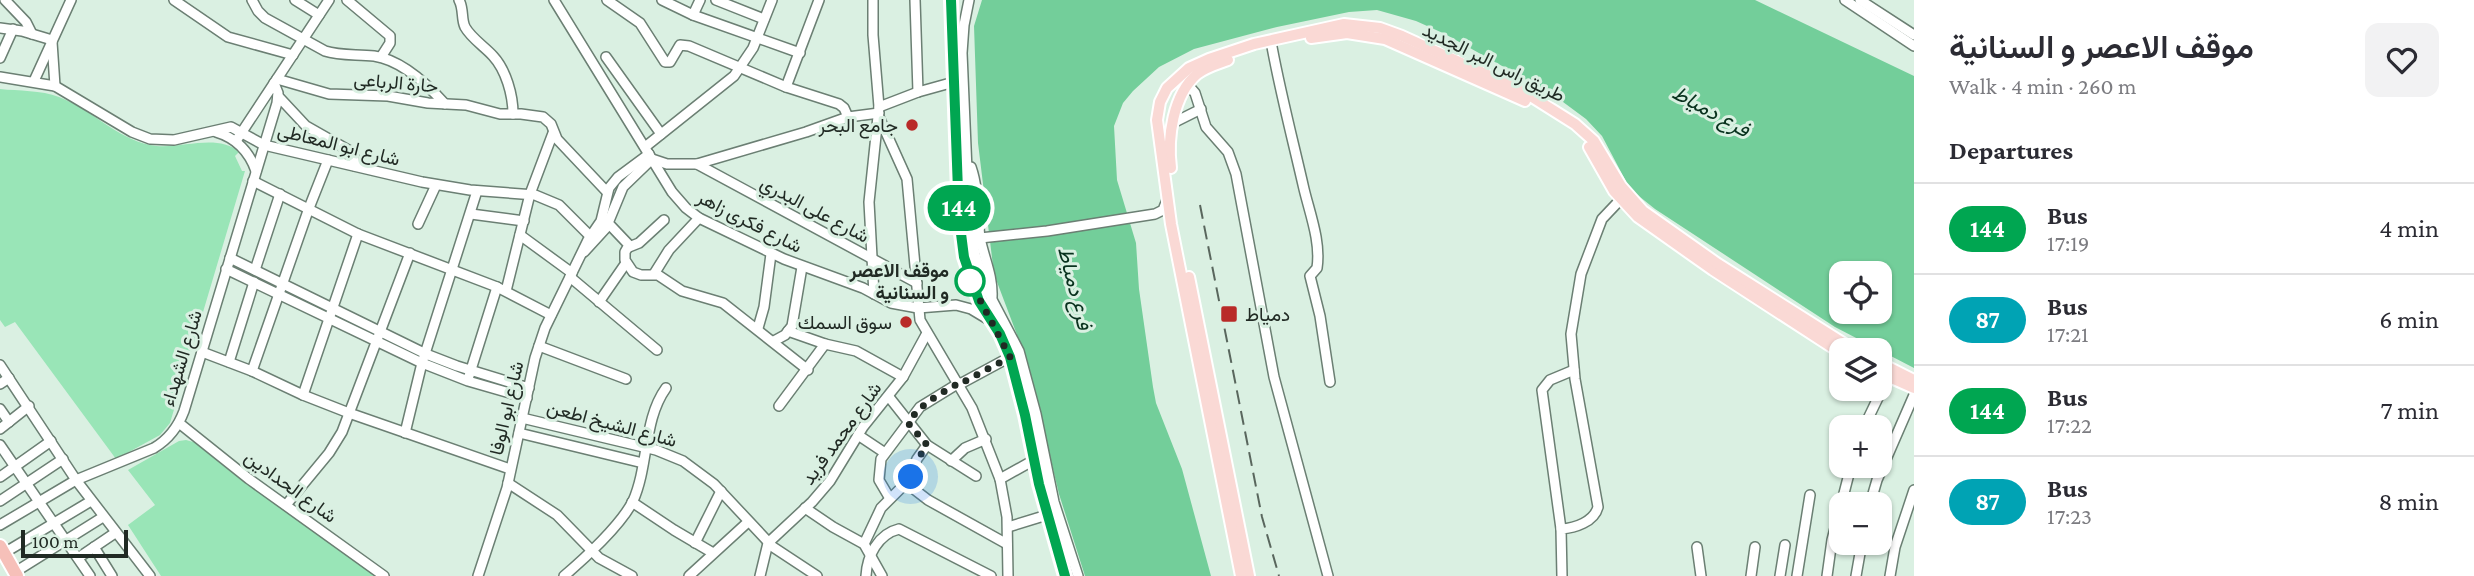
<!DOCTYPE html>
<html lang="en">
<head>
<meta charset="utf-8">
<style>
  body { margin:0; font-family:"Crimson Pro",Vazirmatn,serif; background:#f2f2f3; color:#2b2b33; height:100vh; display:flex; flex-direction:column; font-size:26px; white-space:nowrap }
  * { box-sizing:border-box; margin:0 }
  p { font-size:23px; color:#7c7c81 }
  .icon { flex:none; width:38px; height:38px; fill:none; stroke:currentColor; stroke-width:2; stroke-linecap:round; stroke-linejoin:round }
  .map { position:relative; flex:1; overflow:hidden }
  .panel { display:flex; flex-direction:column; background:#fff; width:560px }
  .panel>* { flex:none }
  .badge { padding:0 14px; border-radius:23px; font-size:24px; line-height:46px }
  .controls { position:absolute; left:1829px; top:261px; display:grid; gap:14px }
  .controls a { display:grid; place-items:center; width:63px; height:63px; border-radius:14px; background:#fff; box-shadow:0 2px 5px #0004; font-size:35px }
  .scale { position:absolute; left:21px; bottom:18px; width:107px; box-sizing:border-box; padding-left:7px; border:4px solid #212a24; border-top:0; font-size:19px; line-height:24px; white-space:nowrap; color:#212a24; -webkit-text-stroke:5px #daf0e2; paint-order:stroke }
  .you { position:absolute; width:35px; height:35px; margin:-18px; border:5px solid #fff; border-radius:50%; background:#1a73e8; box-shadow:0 0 0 10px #1a73e833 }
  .map>.badge { position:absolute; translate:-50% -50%; box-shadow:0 0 0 4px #fff }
  h2 { padding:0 35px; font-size:26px; line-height:63px }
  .round { display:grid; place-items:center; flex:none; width:74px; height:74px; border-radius:14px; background:#f2f2f3 }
  .overview { display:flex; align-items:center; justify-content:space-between; height:119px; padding:0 35px }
  h1 { font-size:33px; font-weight:600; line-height:52px }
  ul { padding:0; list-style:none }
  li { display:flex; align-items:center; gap:21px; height:91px; padding:0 35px; border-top:2px solid #e1e1e2 }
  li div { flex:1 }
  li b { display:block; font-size:26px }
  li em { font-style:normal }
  li .badge { min-width:77px; font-weight:700; text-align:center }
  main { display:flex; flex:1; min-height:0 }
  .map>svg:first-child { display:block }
</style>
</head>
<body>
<main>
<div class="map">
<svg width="1914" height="576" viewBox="0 0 1914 576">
  <rect width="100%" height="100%" fill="#daf0e2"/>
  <!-- green -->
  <g fill="#99e5b7">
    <path d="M0,89c19,2 41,1 59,8 32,12 57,41 91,48 28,6 66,-13 89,7l-4,4 7,15h3l-75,252 -10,12 -44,24 -101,-137 -10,5 -5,-7z"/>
    <path d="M186,440l11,3 180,133h-216l-33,-51 27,-20 -27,-35 51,-29z"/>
  </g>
  <!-- water -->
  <path fill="#73ce9a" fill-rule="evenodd" d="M982,0h773l159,76v292l-79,-41 -180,-118 -25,-20 -28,-53 -16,-17 -27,-20 -48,-28 -66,-37 -29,-13 -39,-11 -28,2 -72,15 -83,22 -35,18 -26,24 -10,12 -9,23 3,54 19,63 3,46 14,98 3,16 26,66 29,107h-126l-26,-82 -31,-130 -34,-90 -16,-131 -4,-117zM1841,273h39v39h-39z"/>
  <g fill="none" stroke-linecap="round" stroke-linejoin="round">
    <defs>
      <g id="minor">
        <path d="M5,0l21,22 6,12"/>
        <path d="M174,0l54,37 65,18"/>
        <path d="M252,0l6,11 7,7 60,33c15,5 32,3 49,5 28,4 53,28 71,48"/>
        <path d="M295,0l24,15"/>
        <path d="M347,0l43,36v7l-9,14"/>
        <path d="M459,0c5,9 2,19 6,27 6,11 20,20 28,29 13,14 20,39 20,58"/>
        <path d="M554,0l118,192 14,16 13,10 85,41 79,29 28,15 27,5 38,-3 15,4 15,9"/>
        <path d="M607,0l33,23 25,39h5l10,-17 9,1 97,41 53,17 5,4 4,9"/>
        <path d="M662,0l31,15 107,38"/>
        <path d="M716,0l48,19"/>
        <path d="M873,0v35l6,72 -10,95 5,92"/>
        <path d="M915,0l3,92"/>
        <path d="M951,0l8,218 5,39 15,44 21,33 10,23 15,58 14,68 26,93"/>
        <path d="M969,0l-5,25 -2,28 7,165 6,36 12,36 32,61 17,63 18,88 24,74"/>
        <path d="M1845,0l69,46"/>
        <path d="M1860,0l54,35"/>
        <path d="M693,15l7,-15"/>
        <path d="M0,28l22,3 30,9"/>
        <path d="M52,42l3,44"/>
        <path d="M1272,47c9,48 21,94 32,142 6,25 17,53 13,79l-7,8 10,40 10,66"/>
        <path d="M606,57l55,77"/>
        <path d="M0,58l13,-29"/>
        <path d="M0,77l55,9 77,46 18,7 24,1 57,-13 33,18 158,37 48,8 65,5 24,10 31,31"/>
        <path d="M277,79l52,15 59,2 40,7 38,2 34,9h21l22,3 8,7 6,15 50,53"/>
        <path d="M34,81l37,-81"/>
        <path d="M1188,85l7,8 11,34 22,25 8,22 38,203 54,199"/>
        <path d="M786,87l33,-87"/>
        <path d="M278,96l28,30 44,25 4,6 1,9"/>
        <path d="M879,107l39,-15 36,-10"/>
        <path d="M879,117l28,62 13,141 52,88 28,71 7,38 1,59"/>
        <path d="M1173,123l28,-14"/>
        <path d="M216,132c20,6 33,19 40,39"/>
        <path d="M236,141l93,-141"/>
        <path d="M645,147l89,-71 19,-28 19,-48"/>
        <path d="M697,164l220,119"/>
        <path d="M971,167c8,23 6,47 9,71 4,20 13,38 12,59"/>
        <path d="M253,181l105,53 139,53 54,28"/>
        <path d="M471,214l53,7"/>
        <path d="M418,224l18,-39"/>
        <path d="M609,224l20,21 -4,7v8l8,12 8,3h17l24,16 41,12 85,67"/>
        <path d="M520,235l52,38"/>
        <path d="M980,238l67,-7 108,-17 8,-4 4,-10"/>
        <path d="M629,247l10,-4 25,-23"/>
        <path d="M584,252l22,-24 17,-41 29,-28 15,5h30l109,-32 42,-15 31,-4"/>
        <path d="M230,258l196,96 31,12 72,22"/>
        <path d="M226,269l196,94 46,18 59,17"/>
        <path d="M255,270l25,-76"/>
        <path d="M654,274l15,-24 30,-32"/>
        <path d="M570,277l87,73"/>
        <path d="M506,291l24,-97 23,-61"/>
        <path d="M599,302l27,-39"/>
        <path d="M758,328l6,-21 7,-53"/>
        <path d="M788,331l37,13 31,7 47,26"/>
        <path d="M774,341l11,-6 7,-9 10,-59"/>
        <path d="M539,346l87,33"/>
        <path d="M202,352l50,19 51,24 46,18 161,56"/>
        <path d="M229,362l25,-80"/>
        <path d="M0,365l76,115 74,96"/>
        <path d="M252,371l57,-163 19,-48"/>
        <path d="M469,376l28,-89"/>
        <path d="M0,384l9,-6"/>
        <path d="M960,384l50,-27"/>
        <path d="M303,395l55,-161"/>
        <path d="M889,397l38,48 49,31"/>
        <path d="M779,406l46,-62"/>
        <path d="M0,409l9,13"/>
        <path d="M522,418l134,32 27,11 31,23 59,63 44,29"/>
        <path d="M179,423l70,56 135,97"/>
        <path d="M1864,427l24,-50"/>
        <path d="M0,429l29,-23"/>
        <path d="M405,433l17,-70 55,-172"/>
        <path d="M519,433l124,30"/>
        <path d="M858,435l27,18"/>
        <path d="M0,445l90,131"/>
        <path d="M951,461l14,-13 21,-9"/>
        <path d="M0,477l51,-36"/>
        <path d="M1000,479l34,-19"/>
        <path d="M508,483l49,32 42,43 33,18"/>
        <path d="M906,483l22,17 79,44"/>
        <path d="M889,497l-10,-17 2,-21 39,-52 39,-24"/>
        <path d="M0,501l63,-42"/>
        <path d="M632,502l42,28 39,23"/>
        <path d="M1870,504l7,-24 37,-85"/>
        <path d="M286,505l43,-52 13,-21 68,-179"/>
        <path d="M805,508l28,19 31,17 18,32"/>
        <path d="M0,525l76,-45 78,-32c15,-9 24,-21 30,-37l93,-308 1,-10 -4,-10"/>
        <path d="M1008,527l39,-12"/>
        <path d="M1561,529l-19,-139 8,-10 24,-10"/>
        <path d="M695,543l26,-52"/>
        <path d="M864,544l17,-36 27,-27 9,-22 10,-14"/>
        <path d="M94,547l18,29"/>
        <path d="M1697,547l4,29"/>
        <path d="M4,553l87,-52"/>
        <path d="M78,558l37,-25"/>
        <path d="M15,572l88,-55"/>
        <path d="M478,576l29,-88 28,-130 10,-30 43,-88 13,-19 8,-33 9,-11 31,-23"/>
        <path d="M564,576c20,-17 57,-51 69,-75 16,-36 10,-81 33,-113"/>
        <path d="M689,576l59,-54"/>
        <path d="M760,576l8,-33 44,-41 18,-21 33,-54 40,-50 24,-44"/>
        <path d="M866,576c1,-20 12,-42 33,-47l92,47"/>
        <path d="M1562,576l-1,-47c14,-1 33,-7 37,-22l-23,-128 -4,-45 10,-60 21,-55 18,-19"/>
        <path d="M1751,576l4,-29"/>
        <path d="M1780,576l5,-31"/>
        <path d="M1797,576l13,-81"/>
        <path d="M1827,576l5,-36 19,-74"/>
        <path d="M1856,576l6,-34"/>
        <path d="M1890,576l5,-29 19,-57"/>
      </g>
      <g id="major">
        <path d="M1311,38l36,-5 38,6 140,62"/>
        <path d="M1589,147l25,44 24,26 75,53 128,83"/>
        <path d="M1171,168c-4,-30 2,-73 26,-94 9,-7 20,-10 31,-14"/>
        <path d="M1189,277l60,299"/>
        <path d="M1880,363l34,17"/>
        <path d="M1880,373l34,15"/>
        <path d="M1241,576l-70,-352 -14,-104 3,-18 7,-14 22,-20 20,-9 45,-15 90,-20 36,4 22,8 119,54 54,34 19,17 27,45 22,25 75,53 136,86"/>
      </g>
      <path id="highway" d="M0,546l17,30"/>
    </defs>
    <!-- minor casing -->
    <use href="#minor" stroke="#6b7f73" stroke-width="12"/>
    <!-- major casing -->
    <use href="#major" stroke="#fff" stroke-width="14"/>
    <!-- highway casing -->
    <use href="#highway" stroke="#fff" stroke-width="16"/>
    <!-- minor -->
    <use href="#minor" stroke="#fff" stroke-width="9"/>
    <!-- major -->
    <use href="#major" stroke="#fad9d5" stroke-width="10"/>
    <!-- highway -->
    <use href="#highway" stroke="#f6c0b9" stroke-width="12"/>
    <!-- rail -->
    <path stroke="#59665d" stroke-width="2" stroke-dasharray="14 7" stroke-linecap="butt" d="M1200,205l62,312 17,59"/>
  </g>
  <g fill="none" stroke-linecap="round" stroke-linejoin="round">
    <defs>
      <path id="line" d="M951,0l8,218 5,39 15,44 21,33 10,23 15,58 14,69 26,92"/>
    </defs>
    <!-- line casing -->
    <use href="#line" stroke="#fff" stroke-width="16"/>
    <!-- line -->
    <use href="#line" stroke="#00a651" stroke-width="10"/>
    <!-- walk -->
    <path stroke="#212a24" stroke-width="7" stroke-dasharray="0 12.6" d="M911,477l7,-18 9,-14 -19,-22c13,-20 32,-29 51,-40l1,1 50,-27 -40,-76"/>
  </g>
  <!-- markers -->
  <g fill="#b92a28" stroke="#daf0e2" stroke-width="2.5">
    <circle cx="912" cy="125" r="7"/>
    <rect x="1220" y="305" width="18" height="18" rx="3.5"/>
    <circle cx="906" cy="322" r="7"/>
  </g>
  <circle fill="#fff" stroke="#00a651" stroke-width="3.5" cx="970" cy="281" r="14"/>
  <g text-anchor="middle" stroke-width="6" stroke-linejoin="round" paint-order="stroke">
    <!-- street labels -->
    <g font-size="19" fill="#212a24" stroke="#daf0e2">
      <text transform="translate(1494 62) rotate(26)" y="7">طريق راس البر الجديد</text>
      <text transform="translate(396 82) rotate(5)" y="7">حارة الرباعى</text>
      <text transform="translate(339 144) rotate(14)" y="7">شارع ابو المعاطى</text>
      <text transform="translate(815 209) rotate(28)" y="7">شارع على البدري</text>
      <text transform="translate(750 221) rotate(27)" y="7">شارع فكرى زاهر</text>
      <text transform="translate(181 358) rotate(-73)" y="7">شارع الشهداء</text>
      <text transform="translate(506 408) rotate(-77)" y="7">شارع ابو الوفا</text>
      <text transform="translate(612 423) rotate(15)" y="7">شارع الشيخ اطعن</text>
      <text transform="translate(841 433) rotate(-54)" y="7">شارع محمد فريد</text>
      <text transform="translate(291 486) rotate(36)" y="7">شارع الحدادين</text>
    </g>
    <!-- poi labels -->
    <g font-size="19" fill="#212a24" stroke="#daf0e2" text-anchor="end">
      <text x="898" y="132">جامع البحر</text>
      <text x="1245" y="321" text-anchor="start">دمياط</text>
      <text x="892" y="329">سوق السمك</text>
    </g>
    <!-- stop labels -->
    <g font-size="19" font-weight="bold" fill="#212a24" stroke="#daf0e2" text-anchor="end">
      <text x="949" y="277">موقف الاعصر<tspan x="949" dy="22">و السنانية</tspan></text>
    </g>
    <!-- water labels -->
    <g font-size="21" font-style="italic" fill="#09321e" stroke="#daf0e2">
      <text transform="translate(1711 111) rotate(29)" y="7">فرع دمياط</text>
      <text transform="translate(1075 288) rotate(76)" y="7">فرع دمياط</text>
    </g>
  </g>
</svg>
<div class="controls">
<a><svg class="icon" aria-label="locate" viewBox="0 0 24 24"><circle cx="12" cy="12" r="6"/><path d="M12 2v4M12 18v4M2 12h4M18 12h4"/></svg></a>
<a><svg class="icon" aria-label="layers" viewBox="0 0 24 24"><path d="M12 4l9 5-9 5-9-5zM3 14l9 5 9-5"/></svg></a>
<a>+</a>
<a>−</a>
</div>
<div class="scale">100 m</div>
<div class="you" style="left:911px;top:477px"></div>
<b class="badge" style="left:959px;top:208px;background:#00a651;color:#fff">144</b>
</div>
<section class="panel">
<div class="overview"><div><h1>موقف الاعصر و السنانية</h1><p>Walk · 4 min · 260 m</p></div><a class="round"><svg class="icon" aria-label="heart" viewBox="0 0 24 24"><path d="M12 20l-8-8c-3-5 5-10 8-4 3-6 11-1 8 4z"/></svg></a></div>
<h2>Departures</h2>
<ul>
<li><span class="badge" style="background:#00a651;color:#fff">144</span><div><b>Bus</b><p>17:19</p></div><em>4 min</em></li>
<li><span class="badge" style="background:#00a3b4;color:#fff">87</span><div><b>Bus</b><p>17:21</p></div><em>6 min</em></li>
<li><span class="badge" style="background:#00a651;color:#fff">144</span><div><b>Bus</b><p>17:22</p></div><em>7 min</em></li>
<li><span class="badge" style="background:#00a3b4;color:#fff">87</span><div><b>Bus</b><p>17:23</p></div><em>8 min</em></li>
</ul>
</section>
</main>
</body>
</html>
